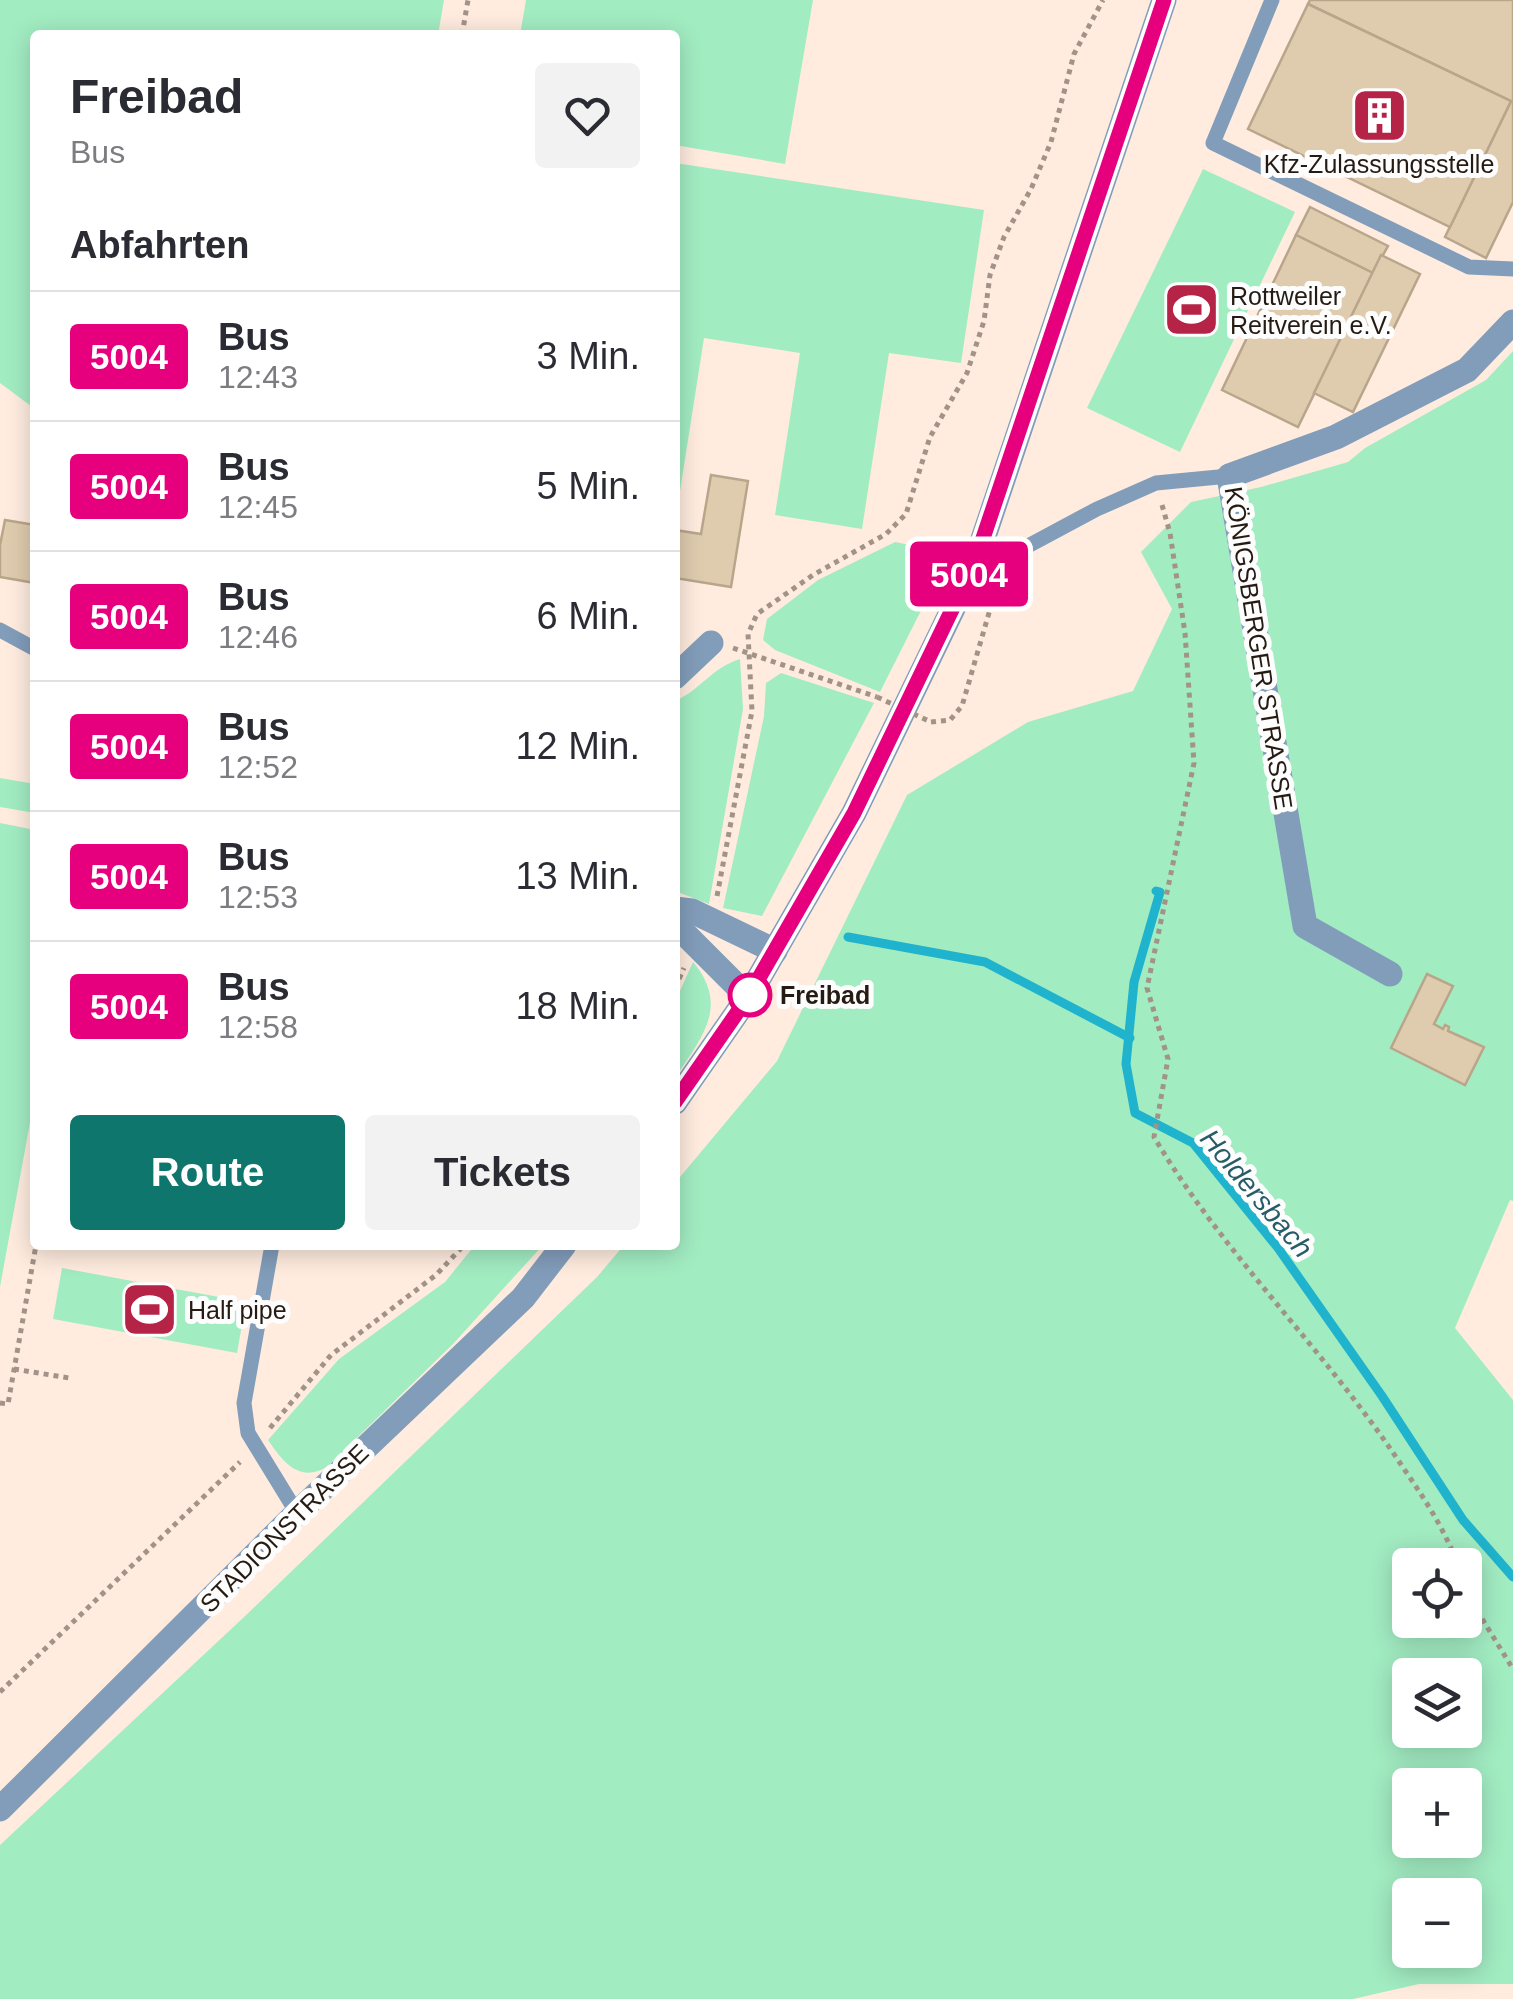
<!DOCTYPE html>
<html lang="de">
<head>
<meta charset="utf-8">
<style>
  body { margin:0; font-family:Helvetica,sans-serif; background:#f2f2f3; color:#2b2b33; height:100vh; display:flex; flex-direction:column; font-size:38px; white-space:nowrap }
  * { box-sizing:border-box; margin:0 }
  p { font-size:32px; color:#7c7c81 }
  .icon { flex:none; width:55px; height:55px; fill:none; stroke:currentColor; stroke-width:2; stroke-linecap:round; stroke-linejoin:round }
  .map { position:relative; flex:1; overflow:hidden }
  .side { position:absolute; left:30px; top:30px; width:650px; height:1220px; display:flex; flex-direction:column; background:#fff; border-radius:10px; box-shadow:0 5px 25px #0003 }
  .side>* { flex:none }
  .badge { padding:0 20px; border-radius:8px; font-size:35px; line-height:65px }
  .buttons { position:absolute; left:1392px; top:1548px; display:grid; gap:20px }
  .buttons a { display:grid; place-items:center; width:90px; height:90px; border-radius:10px; background:#fff; box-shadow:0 5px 25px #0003; font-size:50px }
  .map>.badge { position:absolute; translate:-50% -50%; box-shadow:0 0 0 5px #fff }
  h2 { padding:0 40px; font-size:38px; line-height:90px }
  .round { display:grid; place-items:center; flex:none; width:105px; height:105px; border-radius:10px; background:#f2f2f3 }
  .summary { display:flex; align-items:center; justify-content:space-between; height:170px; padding:0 40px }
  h1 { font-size:48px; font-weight:600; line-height:75px }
  .primary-button { display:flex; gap:20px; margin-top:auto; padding:20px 40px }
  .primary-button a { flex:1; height:115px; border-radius:10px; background:#0f766e; color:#fff; font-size:40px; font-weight:600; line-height:115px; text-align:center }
  .primary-button a+a { background:#f2f2f3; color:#2b2b33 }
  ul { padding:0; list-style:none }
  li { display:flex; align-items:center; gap:30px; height:130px; padding:0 40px; border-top:2px solid #e1e1e2 }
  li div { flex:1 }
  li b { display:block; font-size:38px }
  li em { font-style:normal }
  li .badge { min-width:110px; font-weight:700; text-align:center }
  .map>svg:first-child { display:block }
</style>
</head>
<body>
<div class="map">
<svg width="1513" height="1999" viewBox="0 0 1513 1999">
  <rect width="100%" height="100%" fill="#ffecdf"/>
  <!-- green -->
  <g fill="#a2ecc2" fill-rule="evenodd">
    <path d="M0,0h444l-6,35h-403v374l-35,-26z"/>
    <path d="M526,0h287l-28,164 -110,-19v-110h-155z"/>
    <path d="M675,163l309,47 -23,153 -72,-10 -27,176 -87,-14 25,-162 -96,-15 -29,185z"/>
    <path d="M1203,169l92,43 -115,240 -93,-44z"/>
    <path d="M1513,351v850l-3,-1 -55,128 58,72v584h-94l-66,15h-1353v-154l243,-227 354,-341 27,-32h51v-62l102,-122 130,-266 121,-73 105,-31 39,-82 -31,-57 50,-50 70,-15 87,-25 17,-14 121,-68zM1410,1565h55v55h-55zM1410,1675h55v55h-55zM1410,1785h55v55h-55zM1410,1895h55v55h-55z"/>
    <path d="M895,542l55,11 -70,139 -105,-42 -12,-10 4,-21 51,-39z"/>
    <path d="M740,659l3,50 -34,195 -34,-13v-190c27,-12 36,-33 65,-42z"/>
    <path d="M781,673l93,30 -112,213 -39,-8 41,-192 2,-33z"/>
    <path d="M0,778l35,6v29l-35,-6z"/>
    <path d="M0,823l35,7v265l-35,192z"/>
    <path d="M693,962c37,44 9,75 -18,116v-76z"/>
    <path d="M475,1245h68l-90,99 -126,123c-28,16 -44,-5 -59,-27l71,-81 106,-77z"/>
    <path d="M62,1268l184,34 -9,51 -184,-34z"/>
  </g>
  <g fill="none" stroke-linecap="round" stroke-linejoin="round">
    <!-- stream -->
    <g stroke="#20b3cd" stroke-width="9">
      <path d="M1156,891l4,1 -26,90 -8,82 9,49 58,30 85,105 104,148 81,124 50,57"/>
      <path d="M848,937l137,25 145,76"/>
    </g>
  </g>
  <!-- building -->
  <g fill="#dfccaf" stroke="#b9a68a" stroke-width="2.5">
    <path d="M1310,0h203v202l-27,56 -41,-21 66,-136 -203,-97z"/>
    <path d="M1308,4l203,97 -61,126 -202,-98z"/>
    <path d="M1310,207l78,39 -15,27 -77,-38z"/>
    <path d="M1296,235l77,38 -75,154 -76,-37z"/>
    <path d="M1381,255l39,19 -67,138 -39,-19z"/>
    <path d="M711,475l37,6 -17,106 -56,-9v-48l26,4z"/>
    <path d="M5,520l30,5v58l-35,-6v-32z"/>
    <path d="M1427,974l26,12 -19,38 9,5 2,-4 4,2 -1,4 36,16 -19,38 -74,-37z"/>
  </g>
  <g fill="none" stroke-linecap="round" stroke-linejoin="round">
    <!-- path -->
    <g stroke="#a29388" stroke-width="5" stroke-dasharray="5 5" stroke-linecap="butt">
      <path d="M462,35l6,-35"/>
      <path d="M1162,505l8,28 15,100 9,130 -47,225 21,71 -14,78c70,118 172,214 248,329 22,32 42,62 56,99"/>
      <path d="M733,648l144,49"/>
      <path d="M931,722l19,-2 12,-14 29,-100"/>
      <path d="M717,896l35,-185 -4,-77 9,-20 56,-39 73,-41 20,-20 24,-77 37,-64 17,-52 6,-46 14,-38 27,-48 20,-47 23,-88 29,-54"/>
      <path d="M675,988l9,-20"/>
      <path d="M14,1369l55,9"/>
      <path d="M0,1403l8,1 28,-159"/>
      <path d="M270,1428l61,-73 105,-80 28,-30"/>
      <path d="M1465,1583l8,21 40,65"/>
      <path d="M0,1692l240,-230"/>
    </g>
    <!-- service -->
    <g stroke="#829dba" stroke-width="15">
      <path d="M1272,0l-59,143 256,124 44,2"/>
      <path d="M997,585l29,-38 71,-38 59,-26 73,-7"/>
      <path d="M0,630l35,19"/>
      <path d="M272,1245l-28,158 4,30 49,80"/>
    </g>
    <!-- minor -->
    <g stroke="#829dba" stroke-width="25">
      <path d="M675,677l36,-34"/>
      <path d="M675,909l17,2 83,40"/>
      <path d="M675,924l73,73"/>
      <path d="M1390,974l-85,-48 -76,-450 107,-39 131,-67 46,-48"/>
    </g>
    <!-- tertiary -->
    <g stroke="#829dba" stroke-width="25">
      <path d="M675,1102l73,-105 106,-184 121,-250 189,-563"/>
      <path d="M0,1809l297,-296 226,-215 41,-53"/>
    </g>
    <!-- path-bridge -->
    <path stroke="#a29388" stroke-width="5" stroke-dasharray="5 5" stroke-linecap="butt" d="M877,697l54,25"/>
  </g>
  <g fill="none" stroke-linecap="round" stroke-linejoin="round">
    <defs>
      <path id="line" d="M675,1102l73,-105 106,-184 121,-251 189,-562"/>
    </defs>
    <!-- line casing -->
    <use href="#line" stroke="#fff" stroke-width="22"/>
    <!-- line -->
    <use href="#line" stroke="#e6007e" stroke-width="15"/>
  </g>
  <!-- icons -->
  <defs>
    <symbol id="building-square" viewBox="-11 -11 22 22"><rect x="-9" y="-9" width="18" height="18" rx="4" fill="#b52347" stroke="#fdfdfd"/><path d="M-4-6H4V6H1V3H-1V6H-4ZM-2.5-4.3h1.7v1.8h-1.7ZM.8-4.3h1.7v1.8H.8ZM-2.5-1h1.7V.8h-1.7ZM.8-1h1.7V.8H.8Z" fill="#fff"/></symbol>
    <symbol id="stadium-square" viewBox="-11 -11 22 22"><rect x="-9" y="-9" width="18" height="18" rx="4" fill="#b52347" stroke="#fdfdfd"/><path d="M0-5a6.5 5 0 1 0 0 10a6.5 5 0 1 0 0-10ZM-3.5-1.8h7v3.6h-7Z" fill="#fff"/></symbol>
  </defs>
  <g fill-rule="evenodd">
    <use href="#building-square" x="1348" y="84" width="63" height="63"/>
    <use href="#stadium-square" x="1160" y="278" width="63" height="63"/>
    <use href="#stadium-square" x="118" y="1278" width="63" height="63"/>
  </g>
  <!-- markers -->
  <circle fill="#fff" stroke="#e6007e" stroke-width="5" cx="750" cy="995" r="20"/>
  <g text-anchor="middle" stroke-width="10" stroke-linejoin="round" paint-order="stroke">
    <!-- poi labels -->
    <g font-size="25" fill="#261b13" stroke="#fdfdfd" text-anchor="start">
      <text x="1379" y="173" text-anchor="middle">Kfz-Zulassungsstelle</text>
      <text x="1230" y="305">Rottweiler<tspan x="1230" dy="29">Reitverein e.V.</tspan></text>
      <text x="188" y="1319">Half pipe</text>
    </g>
    <!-- street labels -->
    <g font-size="25" fill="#261b13" stroke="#fdfdfd">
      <text transform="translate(1259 648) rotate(81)" y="9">KÖNIGSBERGER STRASSE</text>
      <text transform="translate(284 1528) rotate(-45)" y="9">STADIONSTRASSE</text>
    </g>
    <!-- stop labels -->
    <g font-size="25" font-weight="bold" fill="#261b13" stroke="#fdfdfd" text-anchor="start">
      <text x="780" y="1004">Freibad</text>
    </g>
    <!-- water labels -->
    <g font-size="28" font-style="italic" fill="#275d68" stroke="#fdfdfd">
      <text transform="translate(1257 1193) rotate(50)" y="10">Holdersbach</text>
    </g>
  </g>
</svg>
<div class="buttons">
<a><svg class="icon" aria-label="locate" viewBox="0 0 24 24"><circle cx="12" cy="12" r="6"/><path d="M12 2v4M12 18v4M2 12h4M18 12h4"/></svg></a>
<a><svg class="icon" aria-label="layers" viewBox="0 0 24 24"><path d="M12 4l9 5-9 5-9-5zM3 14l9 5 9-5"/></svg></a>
<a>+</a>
<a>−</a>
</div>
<b class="badge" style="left:969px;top:574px;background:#e6007e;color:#fff">5004</b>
<section class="side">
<div class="summary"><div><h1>Freibad</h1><p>Bus</p></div><a class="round"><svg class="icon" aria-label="heart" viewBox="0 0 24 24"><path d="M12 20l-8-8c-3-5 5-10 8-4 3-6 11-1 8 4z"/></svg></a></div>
<h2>Abfahrten</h2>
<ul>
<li><span class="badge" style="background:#e6007e;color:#fff">5004</span><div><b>Bus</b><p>12:43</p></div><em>3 Min.</em></li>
<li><span class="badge" style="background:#e6007e;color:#fff">5004</span><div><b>Bus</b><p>12:45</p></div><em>5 Min.</em></li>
<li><span class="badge" style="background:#e6007e;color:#fff">5004</span><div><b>Bus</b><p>12:46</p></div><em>6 Min.</em></li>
<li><span class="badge" style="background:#e6007e;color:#fff">5004</span><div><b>Bus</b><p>12:52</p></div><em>12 Min.</em></li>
<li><span class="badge" style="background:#e6007e;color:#fff">5004</span><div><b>Bus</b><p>12:53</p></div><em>13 Min.</em></li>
<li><span class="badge" style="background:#e6007e;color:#fff">5004</span><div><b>Bus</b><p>12:58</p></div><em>18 Min.</em></li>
</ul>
<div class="primary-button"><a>Route</a><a>Tickets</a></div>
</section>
</div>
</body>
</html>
